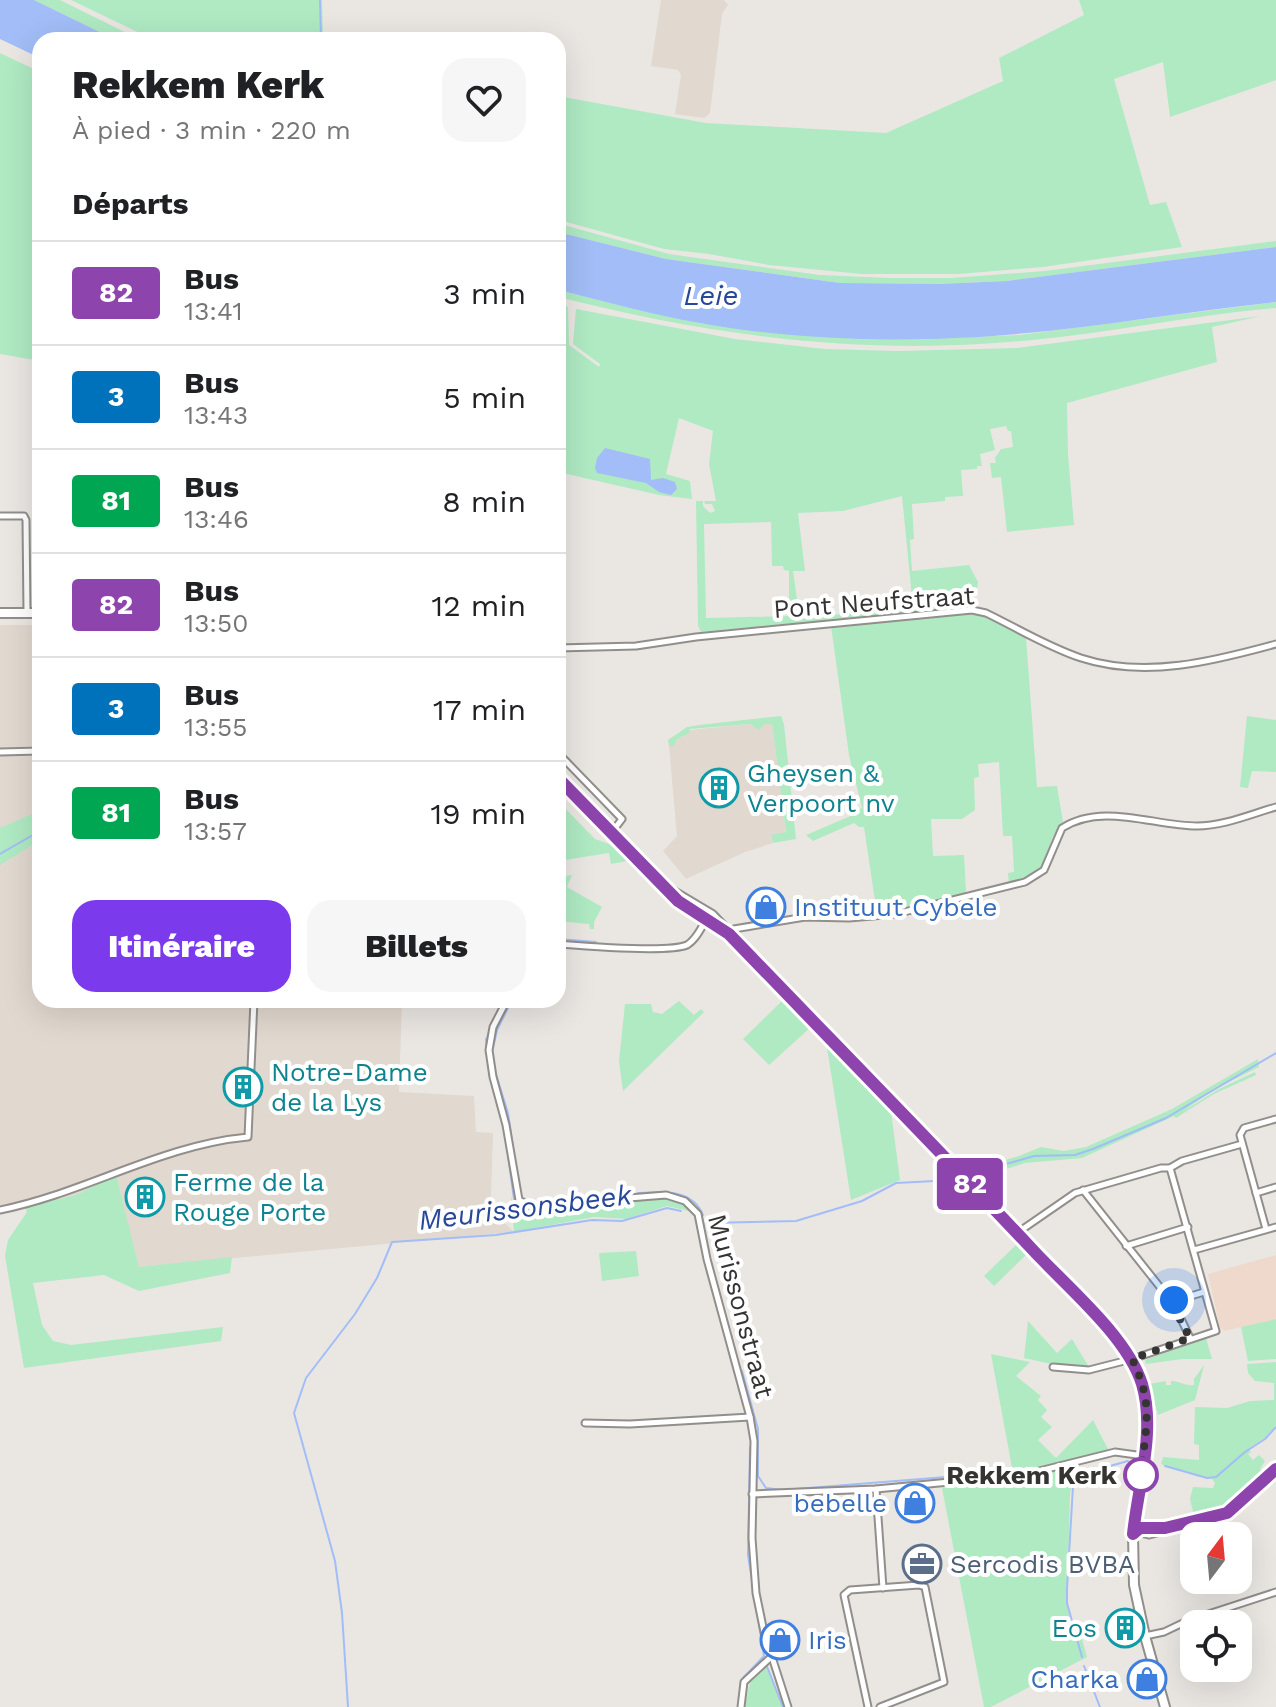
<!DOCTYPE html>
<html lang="fr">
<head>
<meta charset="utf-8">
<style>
  body { margin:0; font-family:"Work Sans",sans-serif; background:#f6f6f6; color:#202124; height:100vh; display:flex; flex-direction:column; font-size:30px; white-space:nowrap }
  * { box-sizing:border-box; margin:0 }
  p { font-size:26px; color:#757577 }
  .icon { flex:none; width:44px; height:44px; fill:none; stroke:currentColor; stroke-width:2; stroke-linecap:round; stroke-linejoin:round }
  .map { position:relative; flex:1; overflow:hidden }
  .panel { position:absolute; left:32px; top:32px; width:534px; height:976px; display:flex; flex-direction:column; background:#fff; border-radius:24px; box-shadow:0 8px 32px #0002 }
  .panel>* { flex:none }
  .badge { padding:0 16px; border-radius:6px; font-size:28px; line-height:52px }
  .needle { width:52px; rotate:16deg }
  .controls { position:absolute; left:1180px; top:1522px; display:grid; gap:16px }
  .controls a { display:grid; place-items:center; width:72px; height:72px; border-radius:16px; background:#fff; box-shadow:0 8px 32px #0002; font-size:40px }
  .you { position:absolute; width:40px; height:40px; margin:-20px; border:6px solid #fff; border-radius:50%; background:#1a73e8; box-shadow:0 0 0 12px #1a73e833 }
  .map>.badge { position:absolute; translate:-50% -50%; box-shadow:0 0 0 4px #fff }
  h2 { padding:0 40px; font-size:30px; line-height:72px }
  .round { display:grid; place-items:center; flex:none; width:84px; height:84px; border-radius:24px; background:#f6f6f6 }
  .summary { display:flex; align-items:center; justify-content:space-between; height:136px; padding:0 40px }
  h1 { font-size:38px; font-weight:800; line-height:60px }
  .button { display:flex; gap:16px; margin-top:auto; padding:16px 40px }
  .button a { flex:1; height:92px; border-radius:24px; background:#7c3aed; color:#fff; font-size:32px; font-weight:800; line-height:92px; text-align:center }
  .button a+a { background:#f6f6f6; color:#202124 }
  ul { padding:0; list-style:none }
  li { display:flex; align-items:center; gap:24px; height:104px; padding:0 40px; border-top:2px solid #e0e0e0 }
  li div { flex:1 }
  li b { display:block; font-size:30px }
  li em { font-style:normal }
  li .badge { min-width:88px; font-weight:700; text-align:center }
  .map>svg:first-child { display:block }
</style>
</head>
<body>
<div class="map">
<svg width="1276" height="1707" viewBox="0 0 1276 1707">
  <rect width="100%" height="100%" fill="#eae7e3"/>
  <!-- built -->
  <g fill="#e1d8cf">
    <path d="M661,0h63l4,5 -6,9 -12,99 -6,5 -29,-4 6,-39 -3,-5 -27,-4z"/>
    <path d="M0,625h40v375h362l-3,92 75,4 2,36 17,1 -2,62 8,22 15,15 -375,35 -24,-91 -39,19 -76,17z"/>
    <path d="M750,724h22l14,109 -15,3 2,7 -28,9 -59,27 -23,-28 14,-15 -8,-90h5l3,-7 13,-6v-3z"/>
  </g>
  <!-- education -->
  <path fill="#efd9cc" d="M1276,1255v64l-52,12 -4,-4 -12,-53z"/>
  <!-- green -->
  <g fill="#afeac3" fill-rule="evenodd">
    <path d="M34,0h26l81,40h-25z"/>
    <path d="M71,0h251l1,40h-169z"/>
    <path d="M1079,0h197v80l-106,37 -7,-55 -49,17 36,126 16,-3 16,45 -139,20 -84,7h-97l-93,-9 -60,-11 -45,-5 -101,-28 -3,3 109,30 151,21 69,3h62l94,-7 231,-30v6l-269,34 -68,3 -99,-1 -174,-24 -108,-27v-136l148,27 180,10 117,-52 -4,-23 85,-43z"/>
    <path d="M0,53l40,19v289l-40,-7z"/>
    <path d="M558,290l142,33 144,15h108l67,-3 257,-33v6c-85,7 -169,26 -254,33 -161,15 -308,-5 -464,-44z"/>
    <path d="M558,302l10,5 1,38 30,22 1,-3 -27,-20 3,-35 159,30 90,10 73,2 119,-3 244,-32 -49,11 5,35 -150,41 1,52 6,70 -67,7 -6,-55 -9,1 -2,-15h6l-1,-5 6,-9 12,-2 -2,-16h-3l-2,-5 -16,3 5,21 -15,4 2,12h-5v3l-16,1 2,26 -18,1v4l-33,3 2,35 -4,1 2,31 57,-6 9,17 -3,22 -61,8 -213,20 -3,-6 -2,-125h7v5l7,7 5,-2 -3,-7h-7l-1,-3h12l-7,-37 4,-33 -34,-13 -13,56 24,7 2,18 -33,-4 -101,-23v-155l2,-6zM902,496l11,111 -102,10 -1,-5 -11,1 -6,-42h12l-7,-58 45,-2zM771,522l1,44h11l1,4 5,1v45l-83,2 -2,-94z"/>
    <path d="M962,613l22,1 42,23 11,150 20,-1 6,36c-27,30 0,48 -54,61l-1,-10 6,-1 -2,-36h-9l-4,-74 -21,2 1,13 -5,1 1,32 -13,9h-31l2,37 31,-1 2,38 -43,13 -46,8 -13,-87h-5l-5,-4 -41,18 -7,-6 47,-20v-4l9,-3 -13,-53 -18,-129z"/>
    <path d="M781,716l3,8 12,115 -23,4 -2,-8 15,-3 -14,-108h-7l-6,6 -9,-6 -60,5v4l-13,6 -3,7h-5l-1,-6 19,-13 12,-2z"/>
    <path d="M1247,716l29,4v52l-24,-1 -4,17 -8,-1z"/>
    <path d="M558,801l37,38 14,5 18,17 -16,3 -2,-11 -51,8z"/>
    <path d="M32,814h8v26l-40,25v-37z"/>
    <path d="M572,875l-5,12 35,20 -8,15v7h-4l-1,-5 -31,-3v-44z"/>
    <path d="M784,999l27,28 -42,38 -26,-26z"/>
    <path d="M679,1001l15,14 7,-6 3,3 -81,79 -4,-30 6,-57h26l2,8 9,2z"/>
    <path d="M826,1041l65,71 9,68 -49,20z"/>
    <path d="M1258,1059l1,8 -46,23 -31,22 37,-23 36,-17 1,3 -42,19 -38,24 -2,-2 -92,42 -57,5 -50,16 -8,-8 52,-15 22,-9 23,4 22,-4 86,-38z"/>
    <path d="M116,1175l23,92 93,-10 -2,16 -91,18 -35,-16 -71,8 9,42 11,16 18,4 152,-18 -2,14 -197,27 -19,-112 3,-16 19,-28 -2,-5 51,-12z"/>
    <path d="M511,1197l3,6 17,6 128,-12c14,2 25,5 34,15l-26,-6 -41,13 -32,-2 -80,15z"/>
    <path d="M1018,1243l9,11 -33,32 -10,-10z"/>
    <path d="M636,1251l3,25 -37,5 -3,-28z"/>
    <path d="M1276,1319v40l-28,2 -7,-34z"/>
    <path d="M1028,1321l29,32 15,-14 17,28 -38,-3 -27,-6z"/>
    <path d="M1206,1338l6,21h-30l-36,5 -1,-4z"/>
    <path d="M991,1354l39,8 -14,14 25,20 -3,4 9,10 -6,7 11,10 -14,13 18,18 37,-38 16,31 -96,22z"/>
    <path d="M1276,1362v63l-10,12 -17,11 2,4 -3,2 5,6 6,-5 6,6 -5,8 5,5 -38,34 -33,8 -4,-17 3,-12 20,1 2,-5 -3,-4 -47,-13 -4,-2 2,-7 36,3v-15l-5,-1 1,-37 32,1 23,-7 24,-1v-17l-19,-2 -7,-8 -1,-9z"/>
    <path d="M1204,1365l-9,35 -37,15 -9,-31 17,-3v4h5v-4c9,0 13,5 23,4v-6z"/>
    <path d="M1068,1469l6,6 -4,19 -3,112 4,16 6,-1 10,36 -96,50h-7l-42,-219z"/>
    <path d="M767,1665l15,42h-37l5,-25z"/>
  </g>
  <!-- water -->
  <g fill="#a2bdf7">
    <path d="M0,0h34l82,40h-76v18l-40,-19z"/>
    <path d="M558,232l108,27 174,24 99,1 68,-3 269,-34v55c-107,11 -213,32 -321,36 -84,4 -172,0 -255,-15 -47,-8 -95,-22 -142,-33z"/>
    <path d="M605,448l45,11 1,21 12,-2 12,4 2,7 -6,6 -12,-3 -13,-9 -49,-10 -2,-5 2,-10z"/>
  </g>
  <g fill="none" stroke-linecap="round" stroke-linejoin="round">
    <!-- stream -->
    <g stroke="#a2bdf7" stroke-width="2">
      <path d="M320,0l1,40"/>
      <path d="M0,854l40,-23"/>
      <path d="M558,939l38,3"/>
      <path d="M558,947h13"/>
      <path d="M512,1000l-15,30 -5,23 3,18 13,42 7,47"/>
      <path d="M490,1078l-4,-38 17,-40"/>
      <path d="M505,1133l9,66"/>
      <path d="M975,1173l59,-17 41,-1 18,-6 73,-31 110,-65"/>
      <path d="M638,1193c24,-1 54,-5 65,22"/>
      <path d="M533,1202l98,-8"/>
      <path d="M706,1223l90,-2 66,-20 34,-18 58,-3"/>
      <path d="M742,1371l16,58v47l8,12 17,2 188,-15"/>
      <path d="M1165,1466l42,12 9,-1 29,-25 20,-13 11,-12"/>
      <path d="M982,1474l30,-3"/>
      <path d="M1081,1474l47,-13"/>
      <path d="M1075,1480l-2,6 -6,103v14l15,54"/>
      <path d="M766,1664l17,43"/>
      <path d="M1084,1666l16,41"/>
      <path d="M348,1707l-6,-94 -7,-52 -41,-148 12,-35 49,-64 22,-36 15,-36 104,-7 96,-15 30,1 45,-13 14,3"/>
      <path d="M738,1707l5,-29 21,-22 -16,-101 2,-108"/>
    </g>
    <defs>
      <g id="minor">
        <path d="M0,516h24l2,4 1,92"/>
        <path d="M558,648l78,-2 60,-9 276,-27 14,3c31,15 62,34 95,45 64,21 133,3 195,-14"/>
        <path d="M0,752l40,-1"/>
        <path d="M558,753l64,66 -10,13"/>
        <path d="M729,934l5,-5 71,-12 44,1 47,-4 129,-32 19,-12 18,-42c40,-26 92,-2 135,-2 27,0 54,-12 79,-19"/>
        <path d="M558,944c25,2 110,9 129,1 9,-5 14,-17 19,-25"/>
        <path d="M507,1000l-14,27 -4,23 4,27 13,48 13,75 11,6 136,-11 19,6 13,13 9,45 43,158 4,24 -2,97 4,55 8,39 24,75"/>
        <path d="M1083,1190l92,116 15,32"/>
        <path d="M1256,1193l20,-6"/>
        <path d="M0,1210c85,-17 161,-65 248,-73l6,-137"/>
        <path d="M1266,1229l-26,-94 4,-7 32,-9"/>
        <path d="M1017,1233l58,-40 86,-25h9l12,-7 60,-17"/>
        <path d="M1126,1246l62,-19"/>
        <path d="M1194,1250l82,-23"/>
        <path d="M1171,1302l33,-10"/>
        <path d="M1053,1367l36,3 43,-11 84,-28 -46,-163"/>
        <path d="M585,1423l45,1 120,-7"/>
        <path d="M876,1489l7,99"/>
        <path d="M752,1494l124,-5 147,-14 92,-23 29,4"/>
        <path d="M1145,1636l19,-4 23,-11 89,-29"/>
        <path d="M741,1707l3,-25 27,-25"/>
        <path d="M868,1707l-24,-112 6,-5 69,-5 6,2 19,95 -64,25"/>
      </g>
      <path id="tertiary" d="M1137,1531l12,3 78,-21 49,-44"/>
      <g id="secondary">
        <path d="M0,613h40"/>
        <path d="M558,778l120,123 41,26"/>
        <path d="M660,884l52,31 305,318 97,103 18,23 11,28 5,35 -15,112 1,51 11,51 20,71"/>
      </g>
    </defs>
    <!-- minor casing -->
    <use href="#minor" stroke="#928e8b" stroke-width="9"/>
    <!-- tertiary casing -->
    <use href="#tertiary" stroke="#928e8b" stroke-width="11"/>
    <!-- secondary casing -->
    <use href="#secondary" stroke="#928e8b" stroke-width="12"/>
    <!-- minor -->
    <use href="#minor" stroke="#fff" stroke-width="5"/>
    <!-- tertiary -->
    <use href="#tertiary" stroke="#fff" stroke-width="7"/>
    <!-- secondary -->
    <use href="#secondary" stroke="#fff" stroke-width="8"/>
  </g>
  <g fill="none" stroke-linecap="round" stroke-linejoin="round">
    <defs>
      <path id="line" d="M558,778l120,123 51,33c101,105 203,209 303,315 34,37 95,87 110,135 14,47 -4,102 -9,150l7,-6h25l62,-15 49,-44"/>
    </defs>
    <!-- line casing -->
    <use href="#line" stroke="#fff" stroke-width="18"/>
    <!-- line -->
    <use href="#line" stroke="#8e44ad" stroke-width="12"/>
    <!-- walk -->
    <path stroke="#353433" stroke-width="8" stroke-dasharray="0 14.4" d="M1141,1475c4,-46 14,-70 -9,-116l58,-21 -19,-36 3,-2"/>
  </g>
  <!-- icons -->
  <defs>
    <symbol id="building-ring" viewBox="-11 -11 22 22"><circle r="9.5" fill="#fff" stroke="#0f9aa8" stroke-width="1.5"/><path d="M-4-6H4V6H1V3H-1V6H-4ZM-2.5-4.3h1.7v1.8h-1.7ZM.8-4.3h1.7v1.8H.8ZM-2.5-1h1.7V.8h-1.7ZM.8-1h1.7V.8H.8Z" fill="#0f9aa8"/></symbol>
    <symbol id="shop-ring" viewBox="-11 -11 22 22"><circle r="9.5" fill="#fff" stroke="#3f7fe0" stroke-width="1.5"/><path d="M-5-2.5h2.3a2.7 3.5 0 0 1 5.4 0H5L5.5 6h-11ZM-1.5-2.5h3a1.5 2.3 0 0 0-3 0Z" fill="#3f7fe0"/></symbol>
    <symbol id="office-ring" viewBox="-11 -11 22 22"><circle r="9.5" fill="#fff" stroke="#5c6f8a" stroke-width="1.5"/><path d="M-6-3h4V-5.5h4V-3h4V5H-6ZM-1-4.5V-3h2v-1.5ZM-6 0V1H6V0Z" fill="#5c6f8a"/></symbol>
  </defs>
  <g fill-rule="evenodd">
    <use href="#building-ring" x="697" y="766" width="44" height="44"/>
    <use href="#shop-ring" x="744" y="885" width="44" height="44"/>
    <use href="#building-ring" x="221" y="1065" width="44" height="44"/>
    <use href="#building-ring" x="123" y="1175" width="44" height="44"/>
    <use href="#shop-ring" x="893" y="1481" width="44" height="44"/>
    <use href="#office-ring" x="900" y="1542" width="44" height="44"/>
    <use href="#building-ring" x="1103" y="1606" width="44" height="44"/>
    <use href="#shop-ring" x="758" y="1618" width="44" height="44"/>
    <use href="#shop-ring" x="1125" y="1657" width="44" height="44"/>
  </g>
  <!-- markers -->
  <circle fill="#fff" stroke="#8e44ad" stroke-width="4" cx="1141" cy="1475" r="16"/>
  <g text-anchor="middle" stroke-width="8" stroke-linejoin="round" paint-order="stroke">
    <!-- street labels -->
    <g font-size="26" fill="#353433" stroke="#fff">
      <text transform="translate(874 602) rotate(-4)" y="9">Pont Neufstraat</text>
      <text transform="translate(741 1306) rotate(75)" y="9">Murissonstraat</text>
    </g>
    <!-- culture labels -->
    <g font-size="26" fill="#0d838f" stroke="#fff" text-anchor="start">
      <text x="747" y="782">Gheysen &amp;<tspan x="747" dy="30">Verpoort nv</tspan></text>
      <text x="271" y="1081">Notre-Dame<tspan x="271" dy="30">de la Lys</tspan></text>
      <text x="173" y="1191">Ferme de la<tspan x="173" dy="30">Rouge Porte</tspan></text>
      <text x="1097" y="1637" text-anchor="end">Eos</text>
    </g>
    <!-- shop labels -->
    <g font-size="26" fill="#366cbe" stroke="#fff" text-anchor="start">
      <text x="794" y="916">Instituut Cybele</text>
      <text x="887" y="1512" text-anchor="end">bebelle</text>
      <text x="808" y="1649">Iris</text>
      <text x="1119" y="1688" text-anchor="end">Charka</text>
    </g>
    <!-- stop labels -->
    <g font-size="26" font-weight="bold" fill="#353433" stroke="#fff" text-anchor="end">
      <text x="1117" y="1484">Rekkem Kerk</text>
    </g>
    <!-- service labels -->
    <g font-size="26" fill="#4e5e75" stroke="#fff" text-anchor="start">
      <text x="950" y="1573">Sercodis BVBA</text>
    </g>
    <!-- water labels -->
    <g font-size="28" font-style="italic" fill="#274799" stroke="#fff">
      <text x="711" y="305">Leie</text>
      <text transform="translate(525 1207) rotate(-7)" y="10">Meurissonsbeek</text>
    </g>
  </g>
</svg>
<div class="controls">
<a><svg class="needle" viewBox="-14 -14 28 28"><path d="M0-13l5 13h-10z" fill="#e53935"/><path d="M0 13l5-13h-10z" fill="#757577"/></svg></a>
<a><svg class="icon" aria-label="locate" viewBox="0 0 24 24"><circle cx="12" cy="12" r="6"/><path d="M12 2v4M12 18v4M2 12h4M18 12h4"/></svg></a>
</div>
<div class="you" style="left:1174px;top:1300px"></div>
<b class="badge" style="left:970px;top:1184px;background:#8e44ad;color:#fff">82</b>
<section class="panel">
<div class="summary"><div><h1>Rekkem Kerk</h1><p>À pied · 3 min · 220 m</p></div><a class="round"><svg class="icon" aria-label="heart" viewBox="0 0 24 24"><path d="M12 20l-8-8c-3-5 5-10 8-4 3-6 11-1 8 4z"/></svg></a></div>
<h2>Départs</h2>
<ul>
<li><span class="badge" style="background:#8e44ad;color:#fff">82</span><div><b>Bus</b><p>13:41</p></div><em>3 min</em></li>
<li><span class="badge" style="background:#0072bc;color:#fff">3</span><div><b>Bus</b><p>13:43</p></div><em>5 min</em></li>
<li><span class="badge" style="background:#00a651;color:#fff">81</span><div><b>Bus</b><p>13:46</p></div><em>8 min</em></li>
<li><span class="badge" style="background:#8e44ad;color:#fff">82</span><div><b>Bus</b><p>13:50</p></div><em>12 min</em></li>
<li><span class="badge" style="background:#0072bc;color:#fff">3</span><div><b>Bus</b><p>13:55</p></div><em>17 min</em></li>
<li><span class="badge" style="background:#00a651;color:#fff">81</span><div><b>Bus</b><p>13:57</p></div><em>19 min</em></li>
</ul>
<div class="button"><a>Itinéraire</a><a>Billets</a></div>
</section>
</div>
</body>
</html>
